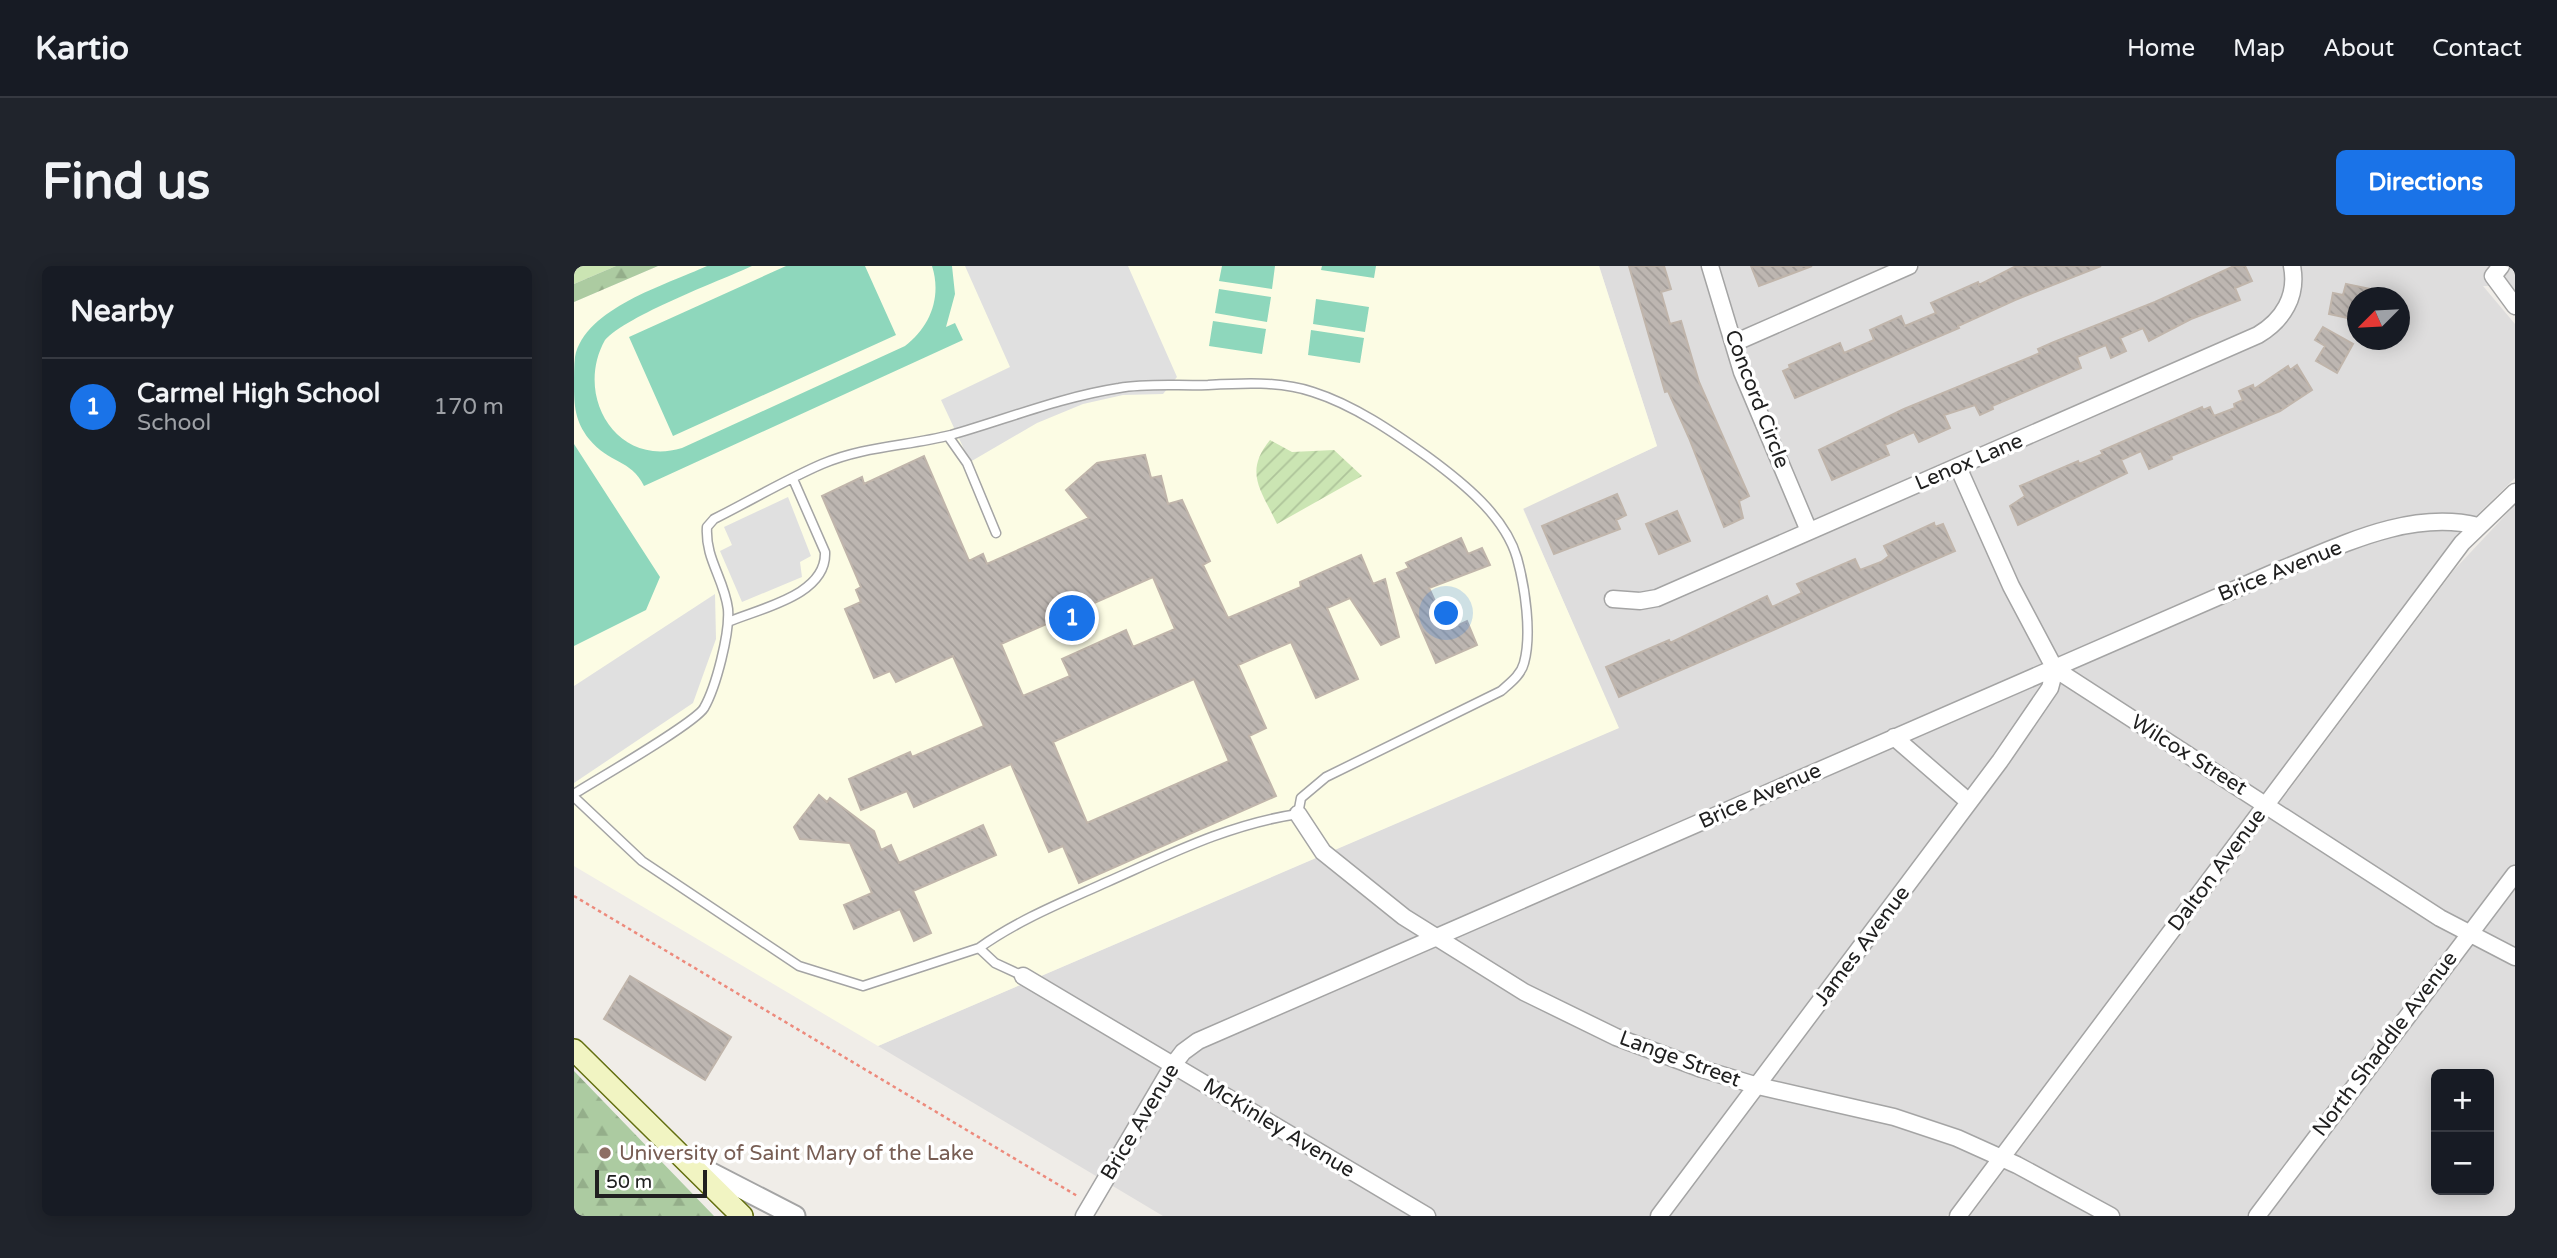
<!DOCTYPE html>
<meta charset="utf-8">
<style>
:root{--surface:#171b24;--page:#20242c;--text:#f1f3f6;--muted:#9ea1a6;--line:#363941;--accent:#1a73e8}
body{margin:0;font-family:"Varela Round",sans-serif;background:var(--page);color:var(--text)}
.controls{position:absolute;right:21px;bottom:21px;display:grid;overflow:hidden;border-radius:10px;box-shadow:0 4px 18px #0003}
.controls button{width:63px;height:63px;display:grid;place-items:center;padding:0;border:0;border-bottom:2px solid var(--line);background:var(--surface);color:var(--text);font:35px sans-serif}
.compass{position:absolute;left:1773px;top:21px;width:63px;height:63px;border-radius:50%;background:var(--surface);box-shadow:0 4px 18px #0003;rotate:246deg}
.scale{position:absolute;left:21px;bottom:18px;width:112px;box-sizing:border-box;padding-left:7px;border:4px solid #202020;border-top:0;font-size:19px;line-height:24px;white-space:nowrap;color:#202020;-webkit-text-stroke:5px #fff;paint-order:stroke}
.you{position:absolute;left:873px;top:348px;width:24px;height:24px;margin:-18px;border:5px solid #fff;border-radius:50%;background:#1a73e8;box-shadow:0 0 0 10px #1a73e833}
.badge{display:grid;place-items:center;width:46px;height:46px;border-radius:50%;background:var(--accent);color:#fff;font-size:23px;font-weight:700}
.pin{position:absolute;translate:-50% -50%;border:4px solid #fff;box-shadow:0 2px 7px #0006}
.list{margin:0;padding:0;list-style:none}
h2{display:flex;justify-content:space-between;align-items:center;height:91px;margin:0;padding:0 28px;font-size:30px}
h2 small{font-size:23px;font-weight:400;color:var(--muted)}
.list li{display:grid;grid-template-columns:46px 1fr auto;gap:21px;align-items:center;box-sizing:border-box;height:98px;padding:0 28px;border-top:2px solid var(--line)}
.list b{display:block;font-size:26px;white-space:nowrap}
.list p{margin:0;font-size:23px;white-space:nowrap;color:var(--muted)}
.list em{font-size:23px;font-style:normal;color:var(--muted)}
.map{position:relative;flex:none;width:1941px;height:950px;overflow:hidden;border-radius:10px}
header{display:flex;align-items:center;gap:42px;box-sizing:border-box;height:98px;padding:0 35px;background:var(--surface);border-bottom:2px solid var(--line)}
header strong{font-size:33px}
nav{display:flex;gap:38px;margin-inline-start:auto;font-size:24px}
.intro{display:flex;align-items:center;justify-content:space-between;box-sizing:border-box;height:168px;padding:0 42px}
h1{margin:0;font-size:49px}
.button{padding:18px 32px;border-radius:10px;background:var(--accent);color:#fff;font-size:24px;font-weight:700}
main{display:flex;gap:42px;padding:0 42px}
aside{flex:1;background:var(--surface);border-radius:10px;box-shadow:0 4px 18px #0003}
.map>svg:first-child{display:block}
.residential{fill:#dedddd;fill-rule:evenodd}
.education{fill:#fcfce4}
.grass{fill:#cbe5b3}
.forest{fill:url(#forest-firs)}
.garden{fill:url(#garden-furrows)}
.pitch{fill:#8ed7bc}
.parking{fill:#e0e0e0}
.building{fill:url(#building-back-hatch);stroke:#c0b5ab;stroke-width:2;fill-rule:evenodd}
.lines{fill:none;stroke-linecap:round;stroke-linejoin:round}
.service-casing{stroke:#a4a4a4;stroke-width:11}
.minor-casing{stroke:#a4a4a4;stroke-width:19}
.tertiary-casing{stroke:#a4a4a4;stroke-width:23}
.secondary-casing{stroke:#636f10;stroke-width:24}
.path{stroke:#ed8a7c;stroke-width:2.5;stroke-dasharray:3.5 3.5;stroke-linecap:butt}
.service{stroke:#fff;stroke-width:8}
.minor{stroke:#fff;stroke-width:16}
.tertiary{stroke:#fff;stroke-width:19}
.secondary{stroke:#f1f4c2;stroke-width:21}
.education-dot{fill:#8d6e63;stroke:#fff;stroke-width:2.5}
.labels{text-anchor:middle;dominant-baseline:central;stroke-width:7;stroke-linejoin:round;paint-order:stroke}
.street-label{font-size:21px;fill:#202020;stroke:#fff}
.education-label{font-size:21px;fill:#785e54;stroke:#fff;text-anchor:start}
</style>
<header>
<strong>Kartio</strong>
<nav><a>Home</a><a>Map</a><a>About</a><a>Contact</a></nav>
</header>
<div class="intro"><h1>Find us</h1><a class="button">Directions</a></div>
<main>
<aside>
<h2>Nearby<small></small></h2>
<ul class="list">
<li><span class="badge">1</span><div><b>Carmel High School</b><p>School</p></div><em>170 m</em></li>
</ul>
</aside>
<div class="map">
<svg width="1941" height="950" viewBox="0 0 1941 950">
<defs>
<pattern id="forest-firs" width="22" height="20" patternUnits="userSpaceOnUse" patternTransform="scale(1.75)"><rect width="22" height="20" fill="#accba1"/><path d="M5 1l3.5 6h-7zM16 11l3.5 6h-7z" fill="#94ae8a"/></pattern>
<pattern id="garden-furrows" width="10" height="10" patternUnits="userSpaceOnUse" patternTransform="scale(1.75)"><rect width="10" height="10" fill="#cbe5b3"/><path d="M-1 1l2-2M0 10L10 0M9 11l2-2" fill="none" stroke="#aec49a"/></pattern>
<pattern id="building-back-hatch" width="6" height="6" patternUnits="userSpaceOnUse" patternTransform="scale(1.75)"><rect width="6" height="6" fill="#bdb6b1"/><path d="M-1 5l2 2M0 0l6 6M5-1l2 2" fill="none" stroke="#a29c98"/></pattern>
</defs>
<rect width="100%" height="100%" fill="#f0ede8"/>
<path class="residential" d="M1025 0H1941V28L1934 20H1909L1941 58V212L1906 246 1867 292 1373 950H589L304 780 1044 462 949 242 1083 180ZM1784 32H1826V74H1784Z
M1941 239V950H1396L1880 304ZM1862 808H1915V924H1862Z"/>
<path class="education" d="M84 0H1025L1083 180 949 243 1045 462 304 780 0 600V36Z"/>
<path class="grass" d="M0 0H42L0 18Z"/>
<path class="forest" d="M42 0H84L0 36V18Z
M0 805 140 950H0Z"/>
<path class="garden" d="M696 174 718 186 760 184 788 210 703 258C688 225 669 207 696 174Z"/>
<path class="pitch" d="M133 0H178C143 16 54 49 31 74 0 129 42 202 108 182L331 80C356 61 368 31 358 0H378L381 28 372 61 381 57 389 74 70 220C57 193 35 198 15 173 1 155 0 140 0 118 0 109 0 100 1 91 11 42 92 19 133 0Z
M212 0H291L322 69 99 170 55 71Z
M648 0H701L698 23 645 15Z
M748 0H802L800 12 747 4Z
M645 23 697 31 693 56 641 47Z
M742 33 795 41 791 66 739 58Z
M639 55 692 63 688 88 635 80Z
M737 64 790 72 786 97 734 89Z
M0 178 86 311 72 344 0 380Z"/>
<path class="parking" d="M391 0H554L603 111 589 128 549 129 509 138 463 157 396 196 367 134 436 101Z
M214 231 237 290 226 296 228 311 168 336 146 285 158 279 150 261Z
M141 328 142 373 119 437 0 517V420Z"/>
<path class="building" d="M1055 0H1090L1097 23 1087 26 1096 58 1107 55 1125 116 1175 230 1165 235 1169 252 1150 261 1115 172 1094 125 1091 126Z
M1177 0H1238L1185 20Z
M1442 0H1527L1441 34 1384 60 1385 62 1221 132 1209 105 1216 102 1215 99 1266 77 1270 87 1300 74 1296 64 1327 50 1331 60 1362 47 1357 37 1404 16 1405 19Z
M1660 0H1671L1678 15 1661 22 1666 34 1617 53 1575 75 1569 62 1546 72 1552 85 1537 92 1532 79 1503 91 1507 102 1418 140 1419 143 1406 149 1401 139 1370 149 1376 162 1345 176 1340 166 1311 179 1315 189 1258 214 1245 184 1330 143 1466 87 1464 83 1480 76 1581 36Z
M1772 18 1811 26 1810 32H1783V54L1755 48 1759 27 1769 29Z
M1749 61 1779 78 1763 107 1742 95 1751 80 1741 74Z
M1723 99 1738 124 1706 145 1597 190 1598 193 1575 203 1567 185 1547 194 1553 207 1444 259 1436 240 1451 230 1446 220 1504 195 1505 198 1529 188 1527 185 1628 141 1629 144 1636 141 1640 150 1661 142 1660 138 1669 134 1665 125 1679 119 1680 123 1714 100 1716 104Z
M571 189 577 212 587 210 594 238 608 234 636 295 629 299 654 352 727 321 726 316 787 289 799 318 811 313 825 371 807 379 776 332 753 342 784 413 742 432 717 376 664 399 692 462 675 470 702 530 505 617 489 580 475 586 437 498 340 541 333 525 287 544 275 513 336 486 338 491 410 460 379 390 322 416 316 405 300 412 271 343 287 336 282 324 287 321 248 230 288 211 290 218 350 190 395 295 409 288 413 298 515 252 492 224 523 197ZM579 311 601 363 559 381 552 364 488 393 496 410 449 430 427 378ZM620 413 655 495 513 557 479 476Z
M1043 228 1052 249 1042 254 1046 263 980 288 968 260Z
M1103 245 1116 275 1085 288 1072 258Z
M1360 257 1361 261 1369 258 1381 285 1045 431 1032 401 1095 374 1096 377 1193 330 1198 341 1228 327 1223 318 1281 293 1286 304 1307 296 1315 290 1310 280Z
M887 272 894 288 908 282 916 299 855 322 874 364 893 355 903 379 862 397 823 307 835 302 832 297Z
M245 529 253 536 256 532 300 565 307 584 317 579 325 597 409 559 422 589 339 625 357 667 340 675 326 643 280 663 270 639 298 627 276 577 226 573 220 561Z
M56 710 157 771 131 814 30 753Z"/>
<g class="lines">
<g class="service-casing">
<path id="service" d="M374 170 393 197 422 267
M154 356C187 342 253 329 251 286L219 213
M0 528C22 514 120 458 130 442 142 421 156 367 154 343 150 312 131 293 133 261L140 253C176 235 211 214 248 198 290 180 334 180 377 169 433 153 487 131 545 122 573 117 605 120 634 119 668 117 706 115 739 126 780 139 819 166 854 191 888 216 931 250 943 292 951 321 958 368 950 397 947 409 936 417 927 425L752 511 727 532 724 548C655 558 596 588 533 616 489 636 444 654 405 682
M0 531 68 595 225 700 289 720 405 682 421 697 449 710"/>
</g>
<g class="minor-casing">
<path id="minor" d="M1136 0 1168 106 1235 265
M1927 0 1919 10 1941 40
M1160 77 1335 0
M1384 201 1437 320 1481 403 1866 652 1941 691
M1039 333 1066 335 1083 332 1684 69C1709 54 1724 30 1718 0
M1320 471 1395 536
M724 548 749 586 830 651 950 726 1042 771 1128 803 1184 820 1320 851 1383 872 1443 899 1537 950
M449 710 853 950
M510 950 599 799 609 786 624 775 1701 306C1764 281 1835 243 1904 260
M1085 950 1426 495 1476 422 1481 403
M1384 950 1888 277 1941 226
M1683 950 1941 608"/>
</g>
<g class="tertiary-casing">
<path id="tertiary" d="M116 896 221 950"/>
</g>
<g class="secondary-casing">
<path id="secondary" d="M0 784 168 950"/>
</g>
<path class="path" d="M0 630 505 931"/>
<use href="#service" class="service"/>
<use href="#minor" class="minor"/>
<use href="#tertiary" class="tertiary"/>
<use href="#secondary" class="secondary"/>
</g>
<circle class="education-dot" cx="31" cy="887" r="7"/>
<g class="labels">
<g class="street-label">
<text transform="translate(1183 133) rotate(69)">Concord Circle</text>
<text transform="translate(1395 196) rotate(-23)">Lenox Lane</text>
<text transform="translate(1706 305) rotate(-22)">Brice Avenue</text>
<text transform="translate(1615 489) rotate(32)">Wilcox Street</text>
<text transform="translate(1186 530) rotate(-24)">Brice Avenue</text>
<text transform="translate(1643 604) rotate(-53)">Dalton Avenue</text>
<text transform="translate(1288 680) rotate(-53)">James Avenue</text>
<text transform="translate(1811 778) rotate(-53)">North Shaddle Avenue</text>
<text transform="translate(1106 793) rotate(20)">Lange Street</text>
<text transform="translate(566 856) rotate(-59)">Brice Avenue</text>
<text transform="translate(705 862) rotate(31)">McKinley Avenue</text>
</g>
<g class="education-label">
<text x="45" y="887">University of Saint Mary of the Lake</text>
</g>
</g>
</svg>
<div class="controls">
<button>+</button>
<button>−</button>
</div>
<svg class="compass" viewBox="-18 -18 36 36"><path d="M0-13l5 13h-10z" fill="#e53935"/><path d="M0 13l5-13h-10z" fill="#9ea1a6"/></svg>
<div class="scale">50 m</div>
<div class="you"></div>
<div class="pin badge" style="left:498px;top:352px">1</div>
</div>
</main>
